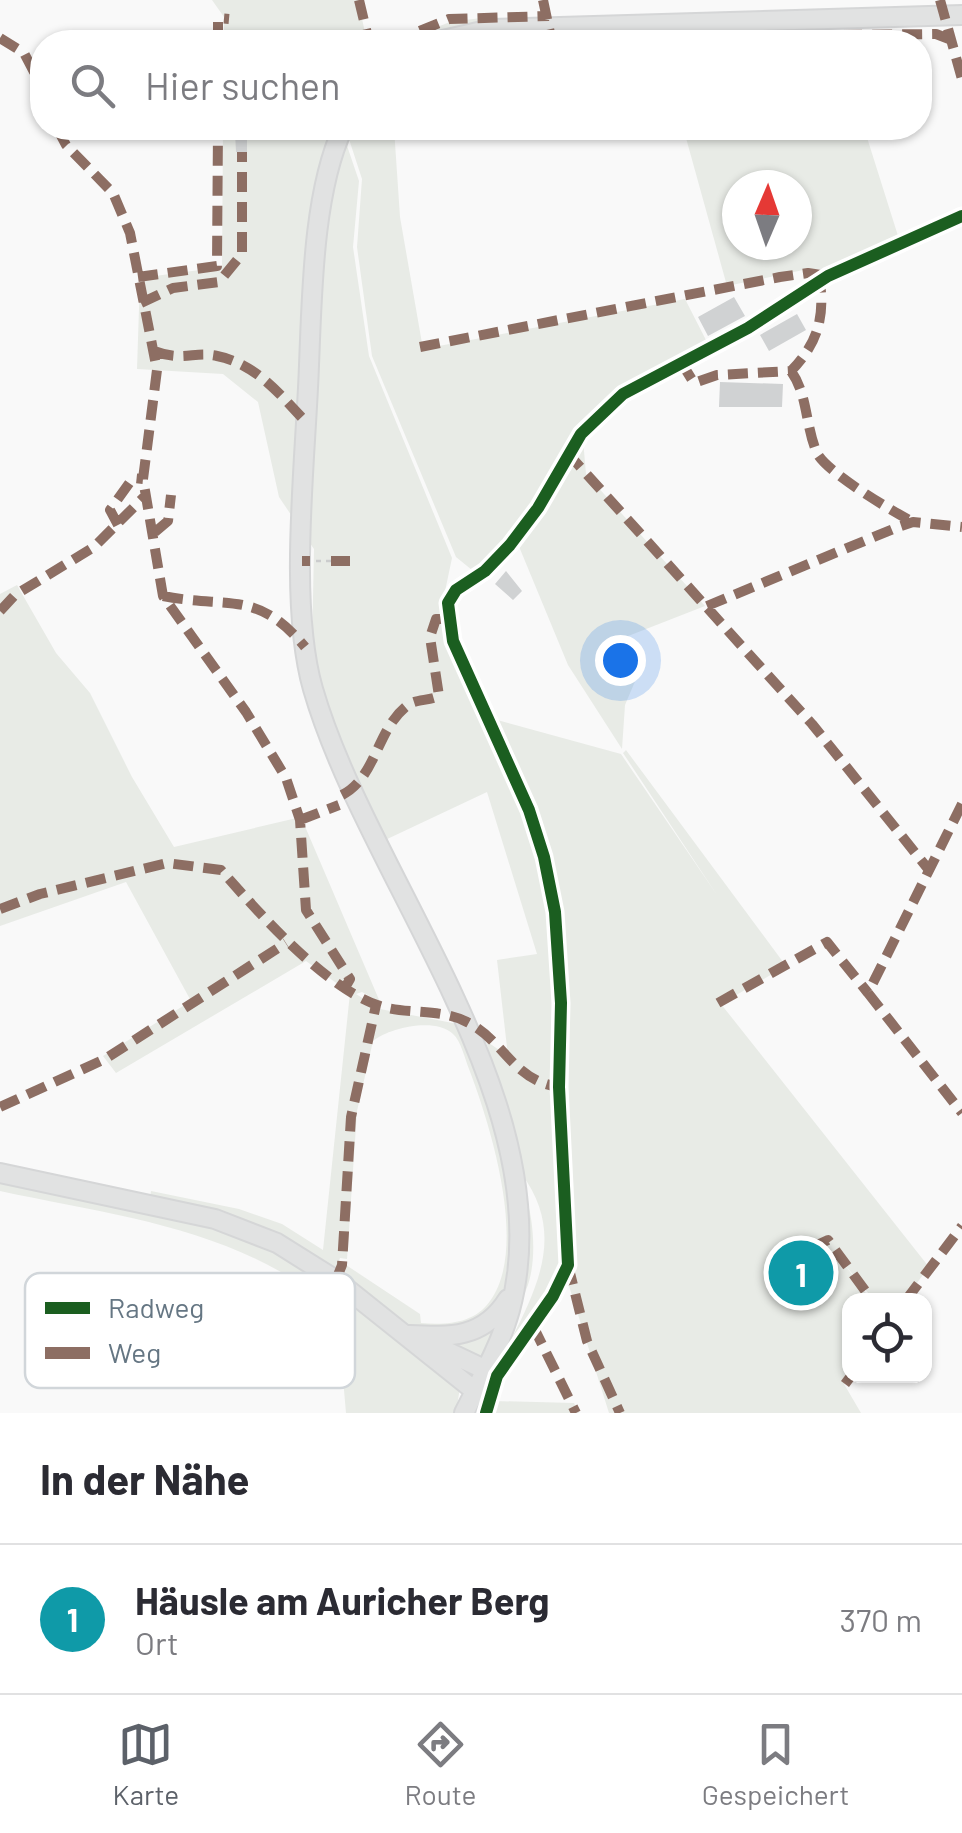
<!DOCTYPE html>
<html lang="de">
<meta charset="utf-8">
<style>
:root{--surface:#fff;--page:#f2f2f3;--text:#2b2b33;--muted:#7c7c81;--line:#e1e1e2;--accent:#5c6169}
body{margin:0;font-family:Barlow,sans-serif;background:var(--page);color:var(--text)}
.controls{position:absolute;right:30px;bottom:30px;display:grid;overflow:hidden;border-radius:20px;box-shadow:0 2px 8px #0004}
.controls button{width:90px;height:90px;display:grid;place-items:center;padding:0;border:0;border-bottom:2px solid var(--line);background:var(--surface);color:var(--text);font:50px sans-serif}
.compass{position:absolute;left:722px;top:170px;width:90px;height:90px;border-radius:50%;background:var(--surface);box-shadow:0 2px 8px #0004;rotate:2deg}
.you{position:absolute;left:620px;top:660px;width:35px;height:35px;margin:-25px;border:8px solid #fff;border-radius:50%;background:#1a73e8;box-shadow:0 0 0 15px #1a73e833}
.badge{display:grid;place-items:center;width:65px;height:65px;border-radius:50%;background:var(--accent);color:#fff;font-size:32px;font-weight:700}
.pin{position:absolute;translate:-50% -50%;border:5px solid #fff;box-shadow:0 2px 10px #0006}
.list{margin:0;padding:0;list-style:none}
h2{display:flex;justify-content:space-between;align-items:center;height:130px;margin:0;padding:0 40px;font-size:42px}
h2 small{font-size:32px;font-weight:400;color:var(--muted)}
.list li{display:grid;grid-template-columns:65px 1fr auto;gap:30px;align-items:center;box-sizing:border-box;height:150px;padding:0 40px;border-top:2px solid var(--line)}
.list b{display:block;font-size:38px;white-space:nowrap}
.list p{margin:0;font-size:32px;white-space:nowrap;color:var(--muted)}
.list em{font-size:32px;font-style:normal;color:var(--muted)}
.icon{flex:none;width:55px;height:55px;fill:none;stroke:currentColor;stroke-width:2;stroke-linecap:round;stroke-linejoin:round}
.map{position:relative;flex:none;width:962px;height:1413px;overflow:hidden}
.search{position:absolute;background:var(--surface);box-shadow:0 2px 8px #0004;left:30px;right:30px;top:30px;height:110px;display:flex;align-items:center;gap:25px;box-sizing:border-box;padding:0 35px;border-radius:40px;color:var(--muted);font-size:38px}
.sheet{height:280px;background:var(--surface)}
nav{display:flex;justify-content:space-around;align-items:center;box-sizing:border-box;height:140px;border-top:2px solid var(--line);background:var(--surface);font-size:28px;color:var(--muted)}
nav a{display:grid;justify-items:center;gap:5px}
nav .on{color:var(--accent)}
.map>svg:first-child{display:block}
.green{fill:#e8ebe6;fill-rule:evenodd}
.building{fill:#d0d2d3}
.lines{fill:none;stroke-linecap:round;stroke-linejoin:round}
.secondary-casing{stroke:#d5d6d7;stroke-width:22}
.path{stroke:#cbcccd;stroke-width:2.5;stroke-dasharray:5 5;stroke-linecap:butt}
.lane{stroke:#cecfd0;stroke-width:6}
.secondary{stroke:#e1e2e2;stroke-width:18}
.quiet{stroke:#8d6e63;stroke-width:10;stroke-dasharray:20 10;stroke-linecap:butt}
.cycleway-casing{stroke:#fff;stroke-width:19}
.cycleway{stroke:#1b5e20;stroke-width:12}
.key{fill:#fff;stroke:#d1d6da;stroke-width:2.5}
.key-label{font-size:28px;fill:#657683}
</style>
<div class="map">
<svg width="962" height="1413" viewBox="0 0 962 1413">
<rect width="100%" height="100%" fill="#f9f9f9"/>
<path class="green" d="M212 0H358L367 42H224V17Z
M481 18 533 22 441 32 416 42H399L450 22Z
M836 36 838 42H698V40Z
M223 128H341L359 181 353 247 369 356 452 558 440 615 479 715 621 754 717 895 623 753 626 750 786 966 721 1004 929 1267 904 1300H874L845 1265 871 1300H850L849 1375 844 1384 861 1413H609L569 1286H556L517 1341 512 1338C540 1282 564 1231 521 1173L486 1041 508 1056 497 960 537 954 487 792 383 841 355 794 320 686 312 646 314 549 279 497 258 402 223 374 137 369 140 278 222 267Z
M351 128H394L400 217 423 349 685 299 708 344C663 367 614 387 582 428L586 474 705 606 600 647H609L639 672 625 705 622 749 568 665 513 532 480 568 472 570 456 557 372 356 357 247 362 179 347 133Z
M696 128H864L899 239 833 269H808L727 286 686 138ZM737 185H797V245H737Z
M17 585 56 653 90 693 132 777 174 847 301 817 380 1002 362 992 356 994 380 1009 458 1024 505 1158 512 1226 504 1292 496 1307 466 1330 412 1329 344 1280 346 1265 420 1314 421 1323C446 1325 474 1324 490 1301 529 1248 490 1124 469 1069 465 1059 461 1041 453 1034 435 1017 389 1028 373 1041L357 1111 347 1259 340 1258 334 1273 150 1198 151 1191 239 1209 282 1224 323 1250 350 993 306 961 116 1073 103 1056 191 1001 126 882 0 926V594Z
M0 1178 246 1234 323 1277 460 1387 456 1413H346L337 1310C234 1227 125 1218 0 1191Z
M526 1197C535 1224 538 1275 521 1299Z
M497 1322 483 1359 451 1344Z
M494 1401 574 1403 579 1413H489Z"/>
<path class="building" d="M235 132H247V152H236Z
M734 297 745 316 708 336 698 317Z
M797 314 806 330 769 351 760 335Z
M720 382 783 384 782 407H719Z
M506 571 522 591 513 600 495 584Z"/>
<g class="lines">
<g class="secondary-casing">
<path id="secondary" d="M434 42 491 29 962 15
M343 128C313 192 312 294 309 365 306 457 288 602 313 689 368 880 565 1105 510 1310 500 1346 481 1379 464 1413
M0 1173 215 1219 277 1243 336 1280 475 1391
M408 1335C450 1337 483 1339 508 1299
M427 1342 486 1370"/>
</g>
<path class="path" d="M316 561H331"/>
<path class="lane" d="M652 376 748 328 828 276 962 216"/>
<use href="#secondary" class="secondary"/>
<path class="quiet" d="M359 0 369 42
M543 0 551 38 936 34 949 39
M940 0 962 79
M0 38 24 53 42 87
M218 42V18L229 19
M392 42 449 19 549 16
M57 128 66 145 113 193 130 233 157 370 143 479 163 596 246 712 286 778 300 820 306 910 350 979 346 986
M138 277 217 266 218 128
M141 303 173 288 219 282 242 254V152
M420 347 780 277 808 273 828 276
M154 351C183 362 194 351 217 356 257 364 281 396 307 423
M681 362 694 383 717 375 791 371C816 345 825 320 820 283
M791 371C808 395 805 425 817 453 826 472 892 511 913 522
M572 450 573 459 812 724 929 870
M118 525 110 510 133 478 143 479
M155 532 168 521 171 495
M302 561H310
M331 561H350
M163 596C229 609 257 589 305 647
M707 606 898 527 913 522 962 527
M0 611 15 595 94 547 147 494
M342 795C377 777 376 729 408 705 416 699 429 701 439 696L430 637 436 619H448
M962 804 868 993 962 1113
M300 820 339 805
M0 909 40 894 167 863 221 870C259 913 322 985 377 1005 405 1015 441 1008 467 1022 505 1041 512 1080 559 1087
M718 1003 827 942 868 993
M0 1107 105 1059 286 943
M568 1265 587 1341 620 1413
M813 1270 804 1251 828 1240 872 1300
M336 1280 342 1265 351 1117 376 1005
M906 1300 962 1226
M533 1326 576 1413
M845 1384 851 1376"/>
<g class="cycleway-casing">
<path id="cycleway" d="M486 1413 497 1376 553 1296 568 1265 559 1087 561 1003 555 912 544 857 529 810 453 641 448 603 456 590 485 571 510 545 538 508 581 434 623 394 748 328 828 276 962 216"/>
</g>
<use href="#cycleway" class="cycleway"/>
</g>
<rect x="25" y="1273" width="330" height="115" rx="15" class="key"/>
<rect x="45" y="1302" width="45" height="12" fill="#1b5e20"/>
<rect x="45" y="1347" width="45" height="12" fill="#8d6e63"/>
<g class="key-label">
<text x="108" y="1318">Radweg</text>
<text x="108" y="1363">Weg</text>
</g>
</svg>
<div class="controls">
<button><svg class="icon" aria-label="locate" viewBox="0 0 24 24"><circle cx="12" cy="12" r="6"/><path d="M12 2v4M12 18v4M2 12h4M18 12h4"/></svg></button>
</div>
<svg class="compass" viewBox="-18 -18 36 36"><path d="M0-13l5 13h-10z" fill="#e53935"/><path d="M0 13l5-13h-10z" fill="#7c7c81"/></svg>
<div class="you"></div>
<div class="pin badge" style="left:801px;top:1273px;background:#0f9aa8">1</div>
<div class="search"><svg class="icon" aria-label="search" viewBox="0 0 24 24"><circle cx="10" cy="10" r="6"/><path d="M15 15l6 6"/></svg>Hier suchen</div>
</div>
<section class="sheet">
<h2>In der Nähe<small></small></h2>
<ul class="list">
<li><span class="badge" style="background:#0f9aa8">1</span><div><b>Häusle am Auricher Berg</b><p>Ort</p></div><em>370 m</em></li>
</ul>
</section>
<nav>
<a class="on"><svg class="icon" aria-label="map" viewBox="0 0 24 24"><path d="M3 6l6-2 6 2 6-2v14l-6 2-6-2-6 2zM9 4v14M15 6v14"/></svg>Karte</a>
<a><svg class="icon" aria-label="directions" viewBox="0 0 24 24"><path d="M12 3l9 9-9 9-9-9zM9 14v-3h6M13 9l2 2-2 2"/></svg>Route</a>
<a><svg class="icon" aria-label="saved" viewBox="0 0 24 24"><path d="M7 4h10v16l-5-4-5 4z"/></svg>Gespeichert</a>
</nav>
